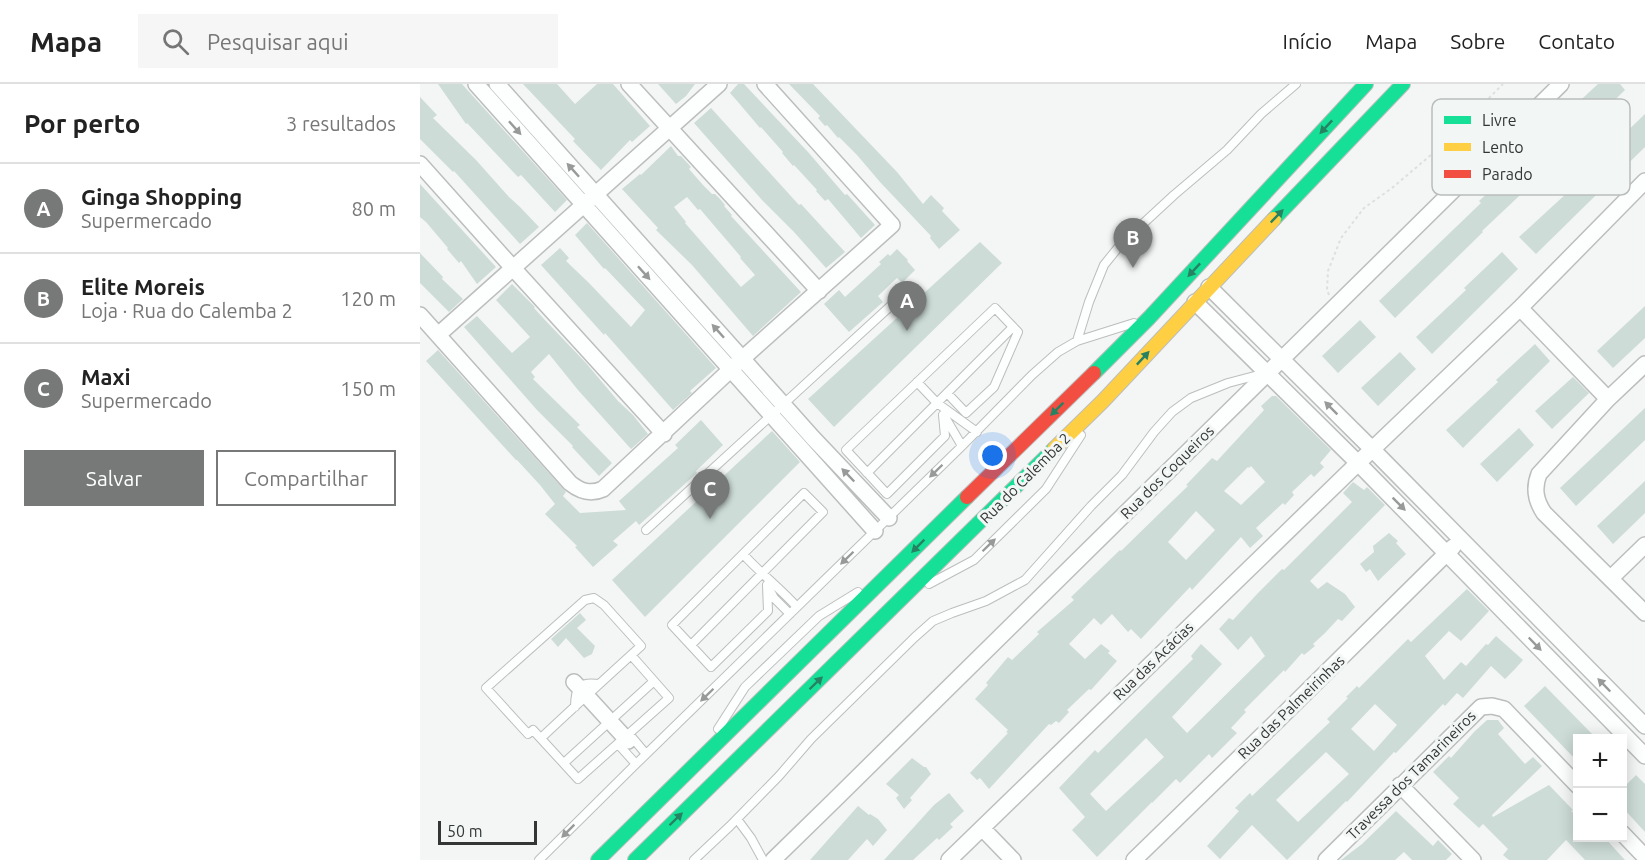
<!DOCTYPE html>
<html lang="pt">
<meta charset="utf-8">
<style>
:root{--surface:#fff;--page:#f6f6f6;--text:#222;--muted:#767676;--line:#e0e0e0;--accent:#777978}
body{margin:0;font-family:Ubuntu,sans-serif;background:var(--page);color:var(--text)}
.controls{position:absolute;right:18px;bottom:18px;display:grid;overflow:hidden;border-radius:0px;box-shadow:0 3px 15px #0003}
.controls button{width:54px;height:54px;display:grid;place-items:center;padding:0;border:0;border-bottom:2px solid var(--line);background:var(--surface);color:var(--text);font:30px sans-serif}
.scale{position:absolute;left:18px;bottom:15px;width:99px;box-sizing:border-box;padding-left:6px;border:3px solid #343535;border-top:0;font-size:16px;line-height:21px;white-space:nowrap;color:#343535;-webkit-text-stroke:4px #f2f7f5;paint-order:stroke}
.you{position:absolute;left:573px;top:372px;width:21px;height:21px;margin:-15px;border:4px solid #fff;border-radius:50%;background:#1a73e8;box-shadow:0 0 0 9px #1a73e833}
.badge{display:grid;place-items:center;width:39px;height:39px;border-radius:50%;background:var(--accent);color:#fff;font-size:20px;font-weight:700}
.pin{position:absolute;translate:-50% -50px;filter:drop-shadow(0 2px 3px #0008)}
.pin::after{content:'';position:absolute;top:32px;width:21px;height:18px;background:inherit;clip-path:polygon(0 0,100% 0,50% 100%)}
.list{margin:0;padding:0;list-style:none}
h2{display:flex;justify-content:space-between;align-items:center;height:78px;margin:0;padding:0 24px;font-size:26px}
h2 small{font-size:20px;font-weight:400;color:var(--muted)}
.list li{display:grid;grid-template-columns:39px 1fr auto;gap:18px;align-items:center;box-sizing:border-box;height:90px;padding:0 24px;border-top:2px solid var(--line)}
.list b{display:block;font-size:22px;white-space:nowrap}
.list p{margin:0;font-size:20px;white-space:nowrap;color:var(--muted)}
.list em{font-size:20px;font-style:normal;color:var(--muted)}
.actions{display:flex;gap:12px;padding:18px 24px}
.actions a{flex:1;padding:14px 0;border:2px solid var(--accent);border-radius:0px;text-align:center;font-size:21px;color:var(--accent)}
.actions .main{background:var(--accent);color:#fff}
.icon{flex:none;width:33px;height:33px;fill:none;stroke:currentColor;stroke-width:2;stroke-linecap:round;stroke-linejoin:round}
.map{position:relative;flex:none;width:1225px;height:776px;overflow:hidden}
header{display:flex;align-items:center;gap:36px;box-sizing:border-box;height:84px;padding:0 30px;background:var(--surface);border-bottom:2px solid var(--line)}
header strong{font-size:28px}
nav{display:flex;gap:33px;margin-inline-start:auto;font-size:21px}
.search{width:420px;height:54px;background:var(--page);display:flex;align-items:center;gap:15px;box-sizing:border-box;padding:0 21px;border-radius:0px;color:var(--muted);font-size:22px}
main{display:flex}
aside{flex:1;background:var(--surface)}
.map>svg:first-child{display:block}
.building{fill:#cddcd7;fill-rule:evenodd}
.lines{fill:none;stroke-linecap:round;stroke-linejoin:round}
.lane-casing{stroke:#bcbebd;stroke-width:10}
.street-casing{stroke:#bcbebd;stroke-width:18}
.fast-casing{stroke:#bcbebd;stroke-width:16}
.slow-casing{stroke:#bcbebd;stroke-width:16}
.jam-casing{stroke:#bcbebd;stroke-width:16}
.path{stroke:#dedfdf;stroke-width:2;stroke-dasharray:3 3;stroke-linecap:butt}
.lane{stroke:#fdfefe;stroke-width:8}
.street{stroke:#fdfefe;stroke-width:15}
.fast{stroke:#16e098;stroke-width:14}
.slow{stroke:#ffcf43;stroke-width:14}
.jam{stroke:#f24e42;stroke-width:14}
.oneway{fill:#268262}
.oneway2{fill:#989a9a}
.labels{text-anchor:middle;dominant-baseline:central;stroke-width:6;stroke-linejoin:round;paint-order:stroke}
.street-label{font-size:15px;fill:#343535;stroke:#f2f7f5}
.key{fill:#f2f7f5;stroke:#b9bdbb;stroke-width:1.5}
.key-label{font-size:16px;fill:#343535}
</style>
<header>
<strong>Mapa</strong>
<div class="search"><svg class="icon" aria-label="search" viewBox="0 0 24 24"><circle cx="10" cy="10" r="6"/><path d="M15 15l6 6"/></svg>Pesquisar aqui</div>
<nav><a>Início</a><a>Mapa</a><a>Sobre</a><a>Contato</a></nav>
</header>
<main>
<aside>
<h2>Por perto<small>3 resultados</small></h2>
<ul class="list">
<li><span class="badge">A</span><div><b>Ginga Shopping</b><p>Supermercado</p></div><em>80 m</em></li>
<li><span class="badge">B</span><div><b>Elite Moreis</b><p>Loja · Rua do Calemba 2</p></div><em>120 m</em></li>
<li><span class="badge">C</span><div><b>Maxi</b><p>Supermercado</p></div><em>150 m</em></li>
</ul>
<div class="actions"><a class="main">Salvar</a><a>Compartilhar</a></div>
</aside>
<div class="map">
<svg width="1225" height="776" viewBox="0 0 1225 776">
<rect width="100%" height="100%" fill="#f3f6f5"/>
<path class="building" d="M18 0H42L147 116 135 128 101 91 98 93 47 39 46 40Z
M103 0H137L155 20 177 0H193L230 42 212 58 210 56 181 86 153 57 155 55Z
M238 0H275L266 12 256 20Z
M318 0H324L388 68 425 111 427 110 455 141 441 154 408 115 405 117 396 107 397 106 374 81 373 82 362 69 363 68 341 43 340 44 318 18 310 9Z
M369 0H393L477 88 503 120 511 111 524 124 522 127 540 146 519 165 510 154 511 152 460 98 437 71 419 53 418 54 407 41 405 42 398 34 400 32Z
M1178 0H1200L1205 6 1112 97 1114 98 1062 147 1063 148 975 234 959 217 1061 119 1059 117 1110 70 1108 67 1153 26 1151 25Z
M0 13 17 31 13 34 56 76 89 113 100 123 119 143 100 160 34 87 33 88 0 55Z
M291 24 379 121 381 120 425 168 406 184 374 148 342 116 274 39Z
M1225 30V63L1116 170 1099 153 1148 108 1146 106Z
M251 62 258 72H261L271 83 269 85 283 101 292 110H295L300 115 305 121 304 122 312 131 311 132 381 208 333 252 272 181 236 146 238 144 202 105 220 90 221 91ZM267 113 278 126 280 125 321 173 320 174 335 191 321 203 265 139 266 138 254 123Z
M0 100 76 183 57 200 41 177 39 179 27 165 28 164 6 138 0 133Z
M167 139 296 284 270 307 272 309 253 326 185 249 184 251 121 181 140 164 149 174 146 177 169 199 211 243 225 226 185 184 184 185 155 151Z
M560 158 582 179 414 343 388 315Z
M477 165 488 176 487 177 495 186 482 199 477 194 458 212 463 218 429 248 404 220 419 206 425 213 461 180 459 178 468 170 470 172Z
M1082 168 1098 185 1012 270 996 253 1046 206 1044 204Z
M0 169 23 193 22 195 43 215 29 228 0 199Z
M92 200 115 223 114 224 124 235 166 279 198 317 213 331 228 350 211 365 158 306 129 270 111 288 115 293 113 295 160 341 157 343 192 379 179 392 152 363 153 362 117 326 44 243 57 232 92 269 110 253 76 216Z
M1225 222V254L1193 284 1177 267Z
M940 236 956 253 918 289 902 272Z
M1115 260 1130 277 1043 364 1026 346 1078 298 1076 296Z
M18 266 146 408 143 412 160 429 206 426 199 417 258 364 255 361 281 336 303 361 276 387 277 389 219 441 216 437 193 457 198 461 173 483 155 463 157 462 125 430 135 420 120 401 97 376H96L6 277Z
M980 268 996 285 958 322 941 304Z
M1153 293 1169 309 1132 345 1115 327Z
M852 312H856L911 366 900 379 904 383 894 393 891 390 872 408 874 411 865 421 863 419 836 444 843 452 830 464 821 453 772 506 770 503 721 555 711 545 708 548 692 530 681 541 674 534 649 560 665 575 681 560 690 567 688 569 697 577 671 606 669 605 647 626 649 628 639 639 636 637 631 641 629 640 569 705 560 694 557 696 550 689 588 649 586 648 588 646 555 615 568 601 566 599 588 573 592 576 619 550 617 548 654 516 651 513 700 466 701 467 745 424 768 402 766 401 792 374 797 377 844 326 841 322ZM831 382 845 398 821 421 804 407 828 383 829 384ZM776 427 795 446 766 476 748 458Z
M1225 324V356L1156 422 1140 404Z
M1099 344 1114 361 1077 398 1060 380Z
M352 347 380 378 225 533 192 496Z
M1225 397V429L1193 460 1177 442Z
M933 398 944 406 947 403 965 421 890 497 898 505 907 498 925 510 935 523 922 537 918 535 905 549 893 560 895 562 884 571 882 569 865 588 864 586 824 626 826 628 811 644 817 649 792 674 789 670 760 699 756 695 732 719V718L677 773 652 746 665 733 639 704 675 666 678 669 773 575 771 572 781 560 802 580 752 633 767 649 845 572 831 552 818 566 799 545 809 534 813 536 838 509 862 485 864 486 932 418 923 409ZM726 654 744 673 686 727 670 710Z
M969 449 978 457 976 459 986 470 958 497 950 485 946 488 940 480 954 468 953 462Z
M1047 505 1069 527 1041 557 1029 547 1005 572 1024 596 1041 578 1046 582 1066 560 1068 561 1076 552 1103 576 1095 585 1085 595 1071 582 1043 614 1037 609 1025 622 1023 620 976 669 974 668 927 718 926 717 867 776 832 741 800 775 787 762 819 727 815 724 830 709 832 712 910 638 907 635 928 614 926 613 937 602 939 604 988 555 991 558ZM955 620 977 641 954 667 931 645ZM906 668 929 690 878 738 856 716Z
M160 529 166 536 157 544 175 562 172 570 164 574 146 554 138 563 131 555Z
M1125 602 1176 654H1158V678L1104 622Z
M1067 636H1078L1084 644 1078 650 1105 680 1113 673 1122 682 1072 731 1073 733 1129 701 1153 726 1151 727 1158 733V753H1184L1205 776H1165L1146 756 1127 776H1089L1083 771 1088 765 1063 740 1059 744 1033 720 1039 714 1013 688 1029 672 1031 674 1054 648Z
M492 674 504 683H506L511 690 490 714 492 716 484 725 476 714 479 711 466 700Z
M1216 691 1225 700V748L1203 724V704Z
M529 709 544 727 530 740 533 743 519 756 517 754 493 776H464L514 721Z
M438 722 449 731 450 730 458 735 467 746 453 762 447 755 428 776H390Z
M976 727 1013 762 1018 756 1032 770 1026 776H992L984 768 975 776H921L942 760Z"/>
<g class="lines">
<g class="lane-casing">
<path id="lane" d="M657 257 669 218 684 181 701 160 754 111 807 66 841 30 876 0
M497 298 517 319 557 348
M523 331 525 352 467 410 426 366 575 224 598 248 574 303 546 329 527 309
M525 333 542 362
M447 389 593 243
M226 446 488 206
M323 470C340 489 360 504 377 523
M509 500 554 476 626 405 661 351
M349 505 354 514 370 530
M271 561 403 428 384 409 252 541 291 583 348 527 347 501
M155 623C155 604 159 597 179 600
M298 645 325 603 399 532 438 508
M210 651 226 670
M121 654C154 623 188 592 221 562L184 521 174 514 165 516 66 604 108 650 113 646 158 695 249 614 211 571
M198 660 216 680
M144 679 234 597
M317 735 331 754 343 776
M119 776 216 680 542 362 612 291 638 268 657 257 714 239
M274 776 310 742 359 692 391 655 495 553 513 537 532 529 566 517 605 496 671 422 702 391 734 348 752 328 771 314 808 299 842 290"/>
</g>
<g class="street-casing">
<path id="street" d="M56 0 455 447
M77 0 393 354 469 434
M209 0 399 207
M0 80 93 184 244 350
M789 203 952 365 1225 642
M775 218 938 379 1225 672
M1100 224 1188 315
M0 231 150 399C160 407 170 411 183 405L323 274 472 141 345 0
M18 251 299 0
M1225 280 1188 315 1119 390C1113 405 1116 417 1124 429L1225 529
M1191 494 1225 461
M154 598 208 657
M980 701 1053 776
M562 744 593 776
M1202 749 1225 773
M353 776C617 519 877 258 1141 0
M529 776 938 379 1100 224 1225 97
M714 776 858 636 1033 463
M906 776 1061 623 1072 622 1084 625 1158 702"/>
</g>
<g class="fast-casing">
<path id="fast" d="M854 135 983 0
M674 289 729 234 946 0
M178 776 547 413
M215 776 634 365"/>
</g>
<g class="slow-casing">
<path id="slow" d="M634 365 683 317 854 135"/>
</g>
<g class="jam-casing">
<path id="jam" d="M547 413 674 289"/>
</g>
<path class="path" d="M909 211 907 206 908 187 921 154 944 124 972 104 1018 65 1083 0"/>
<use href="#lane" class="lane"/>
<use href="#street" class="street"/>
<use href="#fast" class="fast"/>
<use href="#slow" class="slow"/>
<use href="#jam" class="jam"/>
</g>
<defs><path id="oneway-solid" d="M-6-.8H1V-3.2L6.5 0L1 3.2V.8H-6Z" transform="scale(1.5)"/></defs>
<g class="oneway">
<use href="#oneway-solid" transform="translate(906 43) rotate(133)"/>
<use href="#oneway-solid" transform="translate(857 132) rotate(-46)"/>
<use href="#oneway-solid" transform="translate(774 186) rotate(133)"/>
<use href="#oneway-solid" transform="translate(723 274) rotate(-47)"/>
<use href="#oneway-solid" transform="translate(637 325) rotate(135)"/>
<use href="#oneway-solid" transform="translate(498 462) rotate(135)"/>
<use href="#oneway-solid" transform="translate(396 599) rotate(-44)"/>
<use href="#oneway-solid" transform="translate(256 735) rotate(-44)"/>
</g>
<g class="oneway2">
<use href="#oneway-solid" transform="translate(95 44) rotate(48)"/>
<use href="#oneway-solid" transform="translate(153 86) rotate(-132)"/>
<use href="#oneway-solid" transform="translate(224 189) rotate(48)"/>
<use href="#oneway-solid" transform="translate(298 247) rotate(-132)"/>
<use href="#oneway-solid" transform="translate(911 324) rotate(-135)"/>
<use href="#oneway-solid" transform="translate(516 387) rotate(136)"/>
<use href="#oneway-solid" transform="translate(428 391) rotate(-134)"/>
<use href="#oneway-solid" transform="translate(979 420) rotate(45)"/>
<use href="#oneway-solid" transform="translate(569 461) rotate(-44)"/>
<use href="#oneway-solid" transform="translate(427 474) rotate(136)"/>
<use href="#oneway-solid" transform="translate(1115 560) rotate(46)"/>
<use href="#oneway-solid" transform="translate(1184 601) rotate(-134)"/>
<use href="#oneway-solid" transform="translate(287 611) rotate(136)"/>
<use href="#oneway-solid" transform="translate(148 747) rotate(135)"/>
</g>
<g class="labels">
<g class="street-label">
<text transform="translate(747 388) rotate(-45)">Rua dos Coqueiros</text>
<text transform="translate(605 394) rotate(-45)">Rua do Calemba 2</text>
<text transform="translate(733 577) rotate(-44)">Rua das Acácias</text>
<text transform="translate(871 623) rotate(-44)">Rua das Palmeirinhas</text>
<text transform="translate(991 691) rotate(-45)">Travessa dos Tamarineiros</text>
</g>
</g>
<rect x="1012" y="15" width="198" height="96" rx="9" class="key"/>
<rect x="1024" y="32" width="27" height="8" fill="#16e098"/>
<rect x="1024" y="59" width="27" height="8" fill="#ffcf43"/>
<rect x="1024" y="86" width="27" height="8" fill="#f24e42"/>
<g class="key-label">
<text x="1062" y="42">Livre</text>
<text x="1062" y="69">Lento</text>
<text x="1062" y="96">Parado</text>
</g>
</svg>
<div class="controls">
<button>+</button>
<button>−</button>
</div>
<div class="scale">50 m</div>
<div class="you"></div>
<div class="pin badge" style="left:487px;top:247px">A</div>
<div class="pin badge" style="left:713px;top:184px">B</div>
<div class="pin badge" style="left:290px;top:435px">C</div>
</div>
</main>
